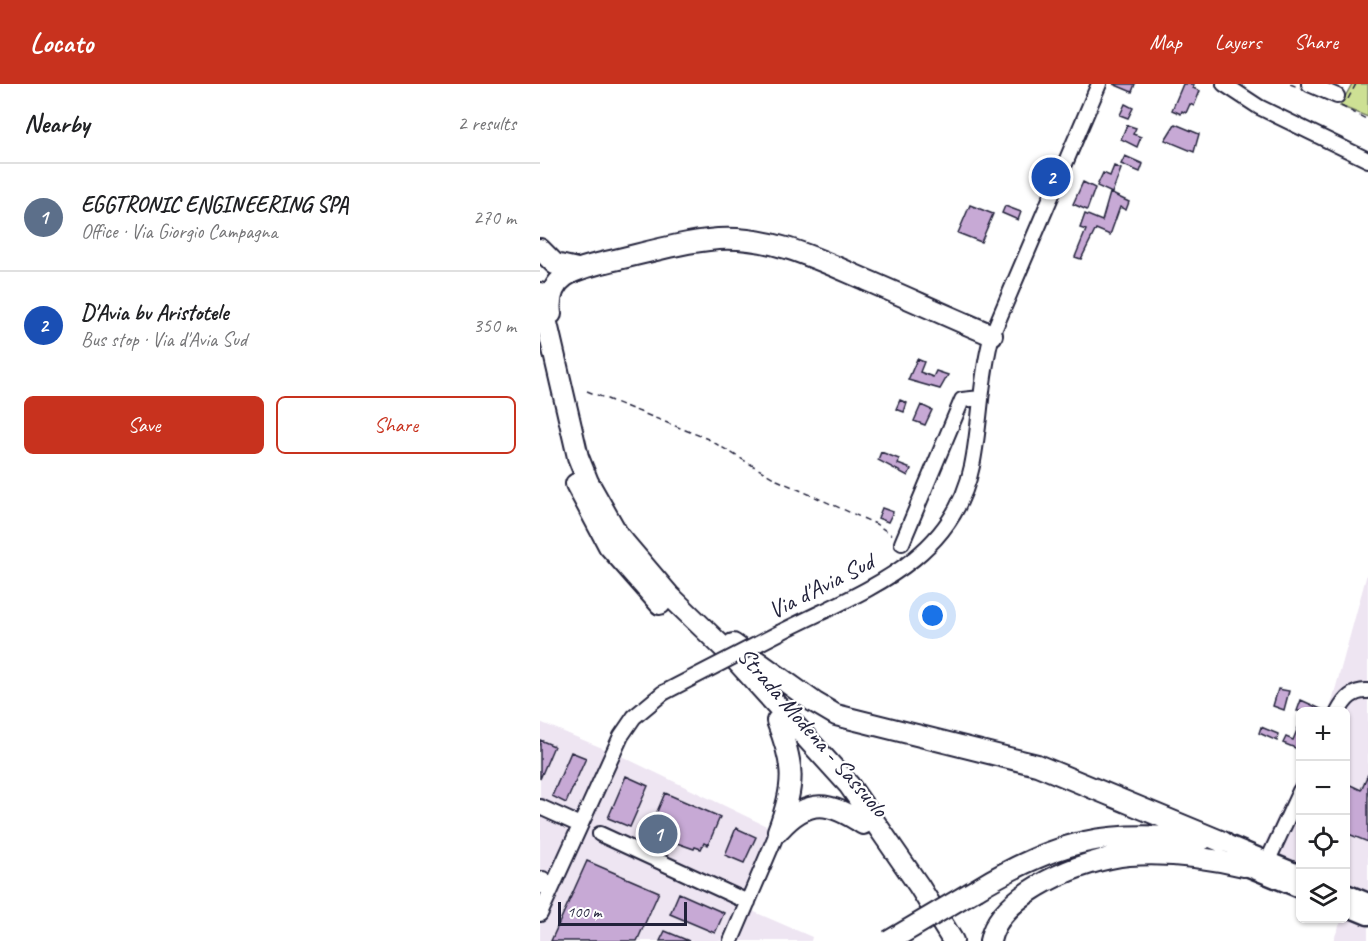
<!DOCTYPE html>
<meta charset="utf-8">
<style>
:root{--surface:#fff;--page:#f6f6f6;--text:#202124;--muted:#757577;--line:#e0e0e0;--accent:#c8321e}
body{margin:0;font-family:Caveat,sans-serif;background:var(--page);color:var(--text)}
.controls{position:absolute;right:18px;bottom:18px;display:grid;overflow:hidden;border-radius:9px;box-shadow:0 2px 4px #0004}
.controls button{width:54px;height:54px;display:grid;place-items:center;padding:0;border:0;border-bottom:2px solid var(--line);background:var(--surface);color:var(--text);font:30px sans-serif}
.scale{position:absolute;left:18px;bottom:15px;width:129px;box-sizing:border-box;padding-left:6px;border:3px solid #22223b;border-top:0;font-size:16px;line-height:21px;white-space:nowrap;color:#22223b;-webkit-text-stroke:4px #fff;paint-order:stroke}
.you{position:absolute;left:393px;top:532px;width:21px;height:21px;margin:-15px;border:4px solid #fff;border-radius:50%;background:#1a73e8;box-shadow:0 0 0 9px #1a73e833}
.badge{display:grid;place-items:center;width:39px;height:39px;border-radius:50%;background:var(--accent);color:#fff;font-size:20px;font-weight:700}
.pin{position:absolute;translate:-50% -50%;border:3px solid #fff;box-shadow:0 2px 6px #0006}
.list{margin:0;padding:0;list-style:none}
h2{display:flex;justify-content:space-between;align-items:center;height:78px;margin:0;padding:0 24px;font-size:26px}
h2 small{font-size:20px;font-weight:400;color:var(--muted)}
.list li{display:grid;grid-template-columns:39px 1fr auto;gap:18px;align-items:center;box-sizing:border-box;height:108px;padding:0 24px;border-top:2px solid var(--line)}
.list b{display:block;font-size:22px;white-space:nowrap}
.list p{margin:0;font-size:20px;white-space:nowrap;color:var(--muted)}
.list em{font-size:20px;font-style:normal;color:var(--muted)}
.actions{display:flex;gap:12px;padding:18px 24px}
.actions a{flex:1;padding:14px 0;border:2px solid var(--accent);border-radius:9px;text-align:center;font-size:21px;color:var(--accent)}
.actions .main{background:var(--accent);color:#fff}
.icon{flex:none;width:33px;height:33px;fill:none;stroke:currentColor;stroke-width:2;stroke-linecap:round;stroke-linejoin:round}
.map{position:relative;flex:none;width:828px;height:857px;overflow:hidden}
header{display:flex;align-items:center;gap:36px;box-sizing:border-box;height:84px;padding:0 30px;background:var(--accent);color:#fff}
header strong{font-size:28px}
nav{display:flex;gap:33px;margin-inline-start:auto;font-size:21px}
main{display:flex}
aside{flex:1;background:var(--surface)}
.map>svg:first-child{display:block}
.built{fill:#eee5f2}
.green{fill:#cde094;stroke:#788168;stroke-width:1.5}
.building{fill:#c7a9d5;stroke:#22223b;stroke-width:1.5}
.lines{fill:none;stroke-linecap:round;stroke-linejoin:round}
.minor-casing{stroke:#22223b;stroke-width:18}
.major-casing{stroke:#22223b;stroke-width:21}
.highway-casing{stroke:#22223b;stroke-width:24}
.path{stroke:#22223b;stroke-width:1.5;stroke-dasharray:6 4.5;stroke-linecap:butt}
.minor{stroke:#fff;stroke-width:14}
.major{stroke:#fff;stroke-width:16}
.highway{stroke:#fff;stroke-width:20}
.minor-bridge-casing{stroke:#22223b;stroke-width:18;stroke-linecap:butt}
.highway-bridge-casing{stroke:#22223b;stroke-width:24;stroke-linecap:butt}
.minor-bridge{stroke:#fff;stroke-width:14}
.highway-bridge{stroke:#fff;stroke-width:20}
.labels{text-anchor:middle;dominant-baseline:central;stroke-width:4.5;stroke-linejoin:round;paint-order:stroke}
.street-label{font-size:24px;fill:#22223b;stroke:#fff}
</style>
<header>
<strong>Locato</strong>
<nav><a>Map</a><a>Layers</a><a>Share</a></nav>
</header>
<main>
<aside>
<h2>Nearby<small>2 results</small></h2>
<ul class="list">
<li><span class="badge" style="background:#5c6f8a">1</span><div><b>EGGTRONIC ENGINEERING SPA</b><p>Office · Via Giorgio Campagna</p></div><em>270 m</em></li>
<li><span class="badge" style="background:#1a4fb4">2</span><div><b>D'Avia bv Aristotele</b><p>Bus stop · Via d'Avia Sud</p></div><em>350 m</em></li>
</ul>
<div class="actions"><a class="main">Save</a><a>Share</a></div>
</aside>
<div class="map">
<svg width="828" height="857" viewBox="0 0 828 857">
<rect width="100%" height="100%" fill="#fff"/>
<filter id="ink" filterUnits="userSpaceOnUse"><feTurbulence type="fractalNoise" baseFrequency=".0167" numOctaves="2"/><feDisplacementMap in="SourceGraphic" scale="12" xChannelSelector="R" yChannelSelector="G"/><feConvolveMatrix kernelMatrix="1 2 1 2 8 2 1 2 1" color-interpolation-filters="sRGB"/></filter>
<g filter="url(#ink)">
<path class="built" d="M828 486V857H793L802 835 806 834V628H789Z
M0 638 79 671 243 750 210 826 272 853 271 857H0Z
M760 686V816L708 794Z"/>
<path class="green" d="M812 0H828V33L800 22Z"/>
<path class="building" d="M573 0H595L592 8Z
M643 0H654L653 4 660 7 654 22 650 20 646 29 642 27 641 30 632 26Z
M585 20 593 24 588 34 580 31Z
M635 40 659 50 654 68 625 56Z
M587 41 596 44 593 50 601 53 597 63 581 55Z
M585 72 603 80 600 88 581 80Z
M574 82 581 85 572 109 557 102 563 89 570 92Z
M543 98 555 104 547 126 533 120Z
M570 109 589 118 586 126 580 123 570 151 556 145 541 175 535 173 546 146 540 144 545 130 562 137Z
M430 121 453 130 441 158 418 149Z
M465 122 481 128 478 136 462 129Z
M377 275 384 278 380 288 393 293 396 287 408 291 400 305 368 296Z
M360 316 367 319 364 328 356 325Z
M381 321 392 326 385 341 374 337Z
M341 368 359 375 358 380 371 385 368 392 338 376Z
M342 424 353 428 348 438 338 434Z
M738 605 749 607 744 626 733 622Z
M761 616 772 621 785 627H757Z
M760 639V666L743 659 746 653 753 656Z
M721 643 738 650 737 657 719 649Z
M0 656 14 662 0 695Z
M31 668 46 674 26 719 12 712Z
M828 690V758L806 749V699L821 706Z
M86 692 108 702 90 743 68 734Z
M125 709 180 733 168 761 164 759 161 765 155 763 154 765 108 749Z
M196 744 216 753 204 779 185 771Z
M47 777 119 808 97 857H11Z
M139 809 184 829 175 849 130 830Z
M125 847 149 857H120Z"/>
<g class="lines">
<g class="minor-casing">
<path id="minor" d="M684 0 719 23 828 76
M769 0 797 12
M362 459 422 316 441 314
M241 548C319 508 412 479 432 382 441 338 440 294 452 251L559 0
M798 628C805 615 813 606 828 607
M0 723 40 741
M60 750 208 818
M728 776 760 707
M0 802 3 795
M0 830 81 652 94 633 123 609
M191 857 238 747"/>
</g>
<g class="major-casing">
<path id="major" d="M683 758 760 790
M704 782 760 805
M806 809 828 818
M806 823 828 832"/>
</g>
<g class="highway-casing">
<path id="highway" d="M0 165 15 180 37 185
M0 209 38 373 48 398 78 451 129 511 193 573 309 701 379 802 413 857
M11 230C6 192 35 185 66 178 102 170 140 158 178 155 232 152 278 175 326 196 368 214 409 233 452 251
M36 400 69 462 120 520
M193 560 274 618 296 631 497 681 683 758
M237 637C255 682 255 701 238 747
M240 745C269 713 290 718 323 740
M437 805C518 756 568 745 662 756
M450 857C460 808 545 775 589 771 628 768 666 773 704 782"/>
</g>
<path class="path" d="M750 0 758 3
M808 15 816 0
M801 22 828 36
M47 307 168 355 237 396 336 440 352 451"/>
<use href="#minor" class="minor"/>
<use href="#major" class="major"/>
<use href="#highway" class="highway"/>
<g class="minor-bridge-casing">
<path id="minor-bridge" d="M123 609 241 548"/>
</g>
<g class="highway-bridge-casing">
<path id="highway-bridge" d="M349 857 437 805"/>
</g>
<use href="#minor-bridge" class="minor-bridge"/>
<use href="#highway-bridge" class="highway-bridge"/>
</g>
</g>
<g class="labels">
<g class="street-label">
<text transform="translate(281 502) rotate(-27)">Via d'Avia Sud</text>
<text transform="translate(273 648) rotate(49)">Strada Modena - Sassuolo</text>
</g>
</g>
</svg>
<div class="controls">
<button>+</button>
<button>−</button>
<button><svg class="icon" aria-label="locate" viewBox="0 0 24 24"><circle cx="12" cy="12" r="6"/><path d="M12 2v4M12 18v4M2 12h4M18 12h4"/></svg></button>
<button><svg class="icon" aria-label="layers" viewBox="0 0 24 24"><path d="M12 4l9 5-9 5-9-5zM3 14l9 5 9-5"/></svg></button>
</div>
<div class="scale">100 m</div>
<div class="you"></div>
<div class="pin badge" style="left:118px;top:750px;background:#5c6f8a">1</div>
<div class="pin badge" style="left:511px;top:93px;background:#1a4fb4">2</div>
</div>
</main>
